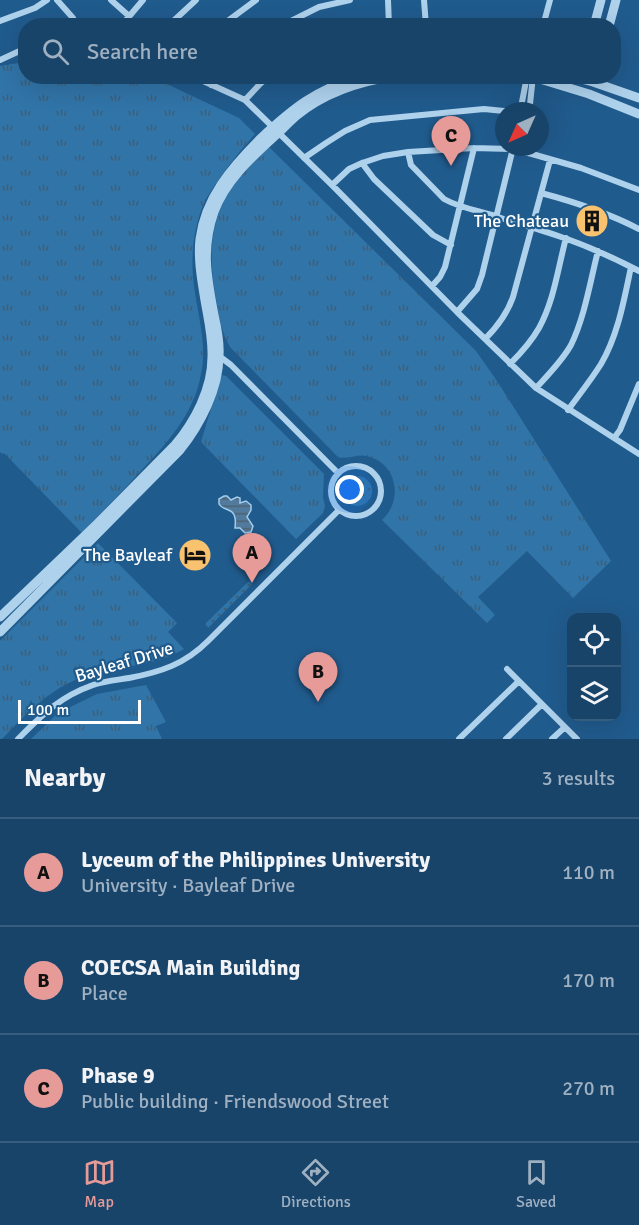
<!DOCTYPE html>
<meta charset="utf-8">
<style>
:root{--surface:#18446a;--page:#254e72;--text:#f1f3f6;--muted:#9fb0c1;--line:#365c7e;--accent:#e69b98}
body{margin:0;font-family:Signika,sans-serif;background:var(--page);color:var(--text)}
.controls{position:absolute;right:18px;bottom:18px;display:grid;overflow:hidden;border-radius:12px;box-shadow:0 6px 24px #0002}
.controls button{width:54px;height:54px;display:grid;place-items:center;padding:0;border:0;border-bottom:2px solid var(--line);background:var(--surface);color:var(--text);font:30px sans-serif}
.compass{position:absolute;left:495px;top:102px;width:54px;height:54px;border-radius:50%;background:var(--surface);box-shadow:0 6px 24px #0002;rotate:225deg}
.scale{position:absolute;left:18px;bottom:15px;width:123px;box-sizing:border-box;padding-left:6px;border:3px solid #fff;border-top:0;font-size:16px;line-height:21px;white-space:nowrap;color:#fff;-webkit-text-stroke:4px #205b8d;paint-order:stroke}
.you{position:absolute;left:350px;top:490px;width:21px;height:21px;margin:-15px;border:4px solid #fff;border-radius:50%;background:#1a73e8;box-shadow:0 0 0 9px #1a73e833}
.badge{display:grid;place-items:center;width:39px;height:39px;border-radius:50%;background:var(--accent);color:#111;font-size:20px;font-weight:700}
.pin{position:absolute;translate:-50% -50px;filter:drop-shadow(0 2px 3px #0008)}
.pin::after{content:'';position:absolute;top:32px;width:21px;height:18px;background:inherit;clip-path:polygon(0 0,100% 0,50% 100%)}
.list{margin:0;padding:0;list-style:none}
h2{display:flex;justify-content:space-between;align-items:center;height:78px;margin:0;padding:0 24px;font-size:26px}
h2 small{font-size:20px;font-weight:400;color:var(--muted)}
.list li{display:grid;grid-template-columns:39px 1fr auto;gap:18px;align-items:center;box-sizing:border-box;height:108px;padding:0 24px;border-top:2px solid var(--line)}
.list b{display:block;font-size:22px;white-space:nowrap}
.list p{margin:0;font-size:20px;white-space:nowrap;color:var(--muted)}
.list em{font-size:20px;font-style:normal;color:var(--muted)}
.icon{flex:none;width:33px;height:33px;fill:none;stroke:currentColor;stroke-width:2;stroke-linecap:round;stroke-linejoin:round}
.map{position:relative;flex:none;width:639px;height:739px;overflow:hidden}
.search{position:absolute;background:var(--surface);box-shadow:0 6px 24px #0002;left:18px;right:18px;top:18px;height:66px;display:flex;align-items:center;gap:15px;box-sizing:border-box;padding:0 21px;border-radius:24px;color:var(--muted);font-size:22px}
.sheet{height:402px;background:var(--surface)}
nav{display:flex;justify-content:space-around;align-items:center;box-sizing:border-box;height:84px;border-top:2px solid var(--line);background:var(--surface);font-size:16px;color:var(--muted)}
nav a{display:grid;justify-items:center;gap:3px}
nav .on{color:var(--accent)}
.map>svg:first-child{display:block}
.grass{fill:url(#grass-tufts)}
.park{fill:url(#park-dots)}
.water{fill:url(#water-rules);stroke:#a2cded;stroke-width:1.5}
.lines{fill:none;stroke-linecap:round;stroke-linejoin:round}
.minor{stroke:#aed1ec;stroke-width:6}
.tertiary{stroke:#aed1ec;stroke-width:9}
.labels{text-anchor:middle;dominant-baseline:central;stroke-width:4.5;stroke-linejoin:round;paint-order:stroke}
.poi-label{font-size:18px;fill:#fff;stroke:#205b8d;text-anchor:end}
.street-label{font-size:18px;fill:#fff;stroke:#205b8d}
</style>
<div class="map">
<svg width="639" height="739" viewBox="0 0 639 739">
<defs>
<pattern id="grass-tufts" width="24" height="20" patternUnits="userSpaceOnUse" patternTransform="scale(1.5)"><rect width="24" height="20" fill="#3174a8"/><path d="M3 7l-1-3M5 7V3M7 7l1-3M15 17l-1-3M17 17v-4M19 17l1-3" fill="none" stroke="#405e75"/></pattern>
<pattern id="park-dots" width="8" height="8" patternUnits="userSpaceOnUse" patternTransform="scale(1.5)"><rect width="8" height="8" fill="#3174a8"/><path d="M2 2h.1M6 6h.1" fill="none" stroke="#405e75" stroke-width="1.8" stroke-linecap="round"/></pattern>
<pattern id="water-rules" width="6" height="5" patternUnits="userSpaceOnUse" patternTransform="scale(1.5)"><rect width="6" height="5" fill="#517a9d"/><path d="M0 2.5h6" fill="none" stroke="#4e6374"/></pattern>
</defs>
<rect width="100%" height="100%" fill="#205b8d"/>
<path class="grass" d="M25 62 26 76 152 77 239 118 255 134C240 151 226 168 213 188 210 193 206 198 204 203 192 231 190 264 195 293 199 320 207 347 201 374 194 415 165 445 139 473 120 494 101 513 82 533L4 453 3 454 0 452V66Z
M269 147 476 351 497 381 611 561 573 598 527 551 478 597 495 615 487 623 382 520C404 500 397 462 366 456 356 454 347 460 338 457L230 347C221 332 219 316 216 299 208 256 209 216 237 181 247 169 258 158 269 147Z
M221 375 226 376 324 474 323 497 325 506 323 513 296 539 201 442Z
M98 543 177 623 168 632 184 649C152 668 120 664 86 676 51 687 27 713 2 739H0V641Z
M146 685 166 722 156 726 162 739H31L58 713 97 694Z"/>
<path class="park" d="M342 491a15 15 0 1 1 30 0a15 15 0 1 1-30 0Z
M249 581 252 584 208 628 206 626V623Z"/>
<path class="water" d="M224 496H227L231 500 237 497 240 498V503L246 501 251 505V510L247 517 253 526 251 532 245 533 240 528H235C235 525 236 522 235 518 234 508 223 511 219 504V499Z"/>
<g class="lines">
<path class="minor" d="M57 0 73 18 76 26
M111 0 129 16
M388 0 389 26
M424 0 426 26
M0 21 35 8 47 0
M121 26 143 0
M168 26 196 0
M221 26 256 0
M281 26 319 7 350 0
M543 26 550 0
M0 60 26 48
M192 76 245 100 332 185 457 312 536 388 639 454
M211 85 217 76
M245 100 260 84 269 76
M523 111 522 102 527 76
M526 111 530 104 533 76
M408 152 411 165 444 199C462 209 482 211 501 218 523 225 546 231 567 239 592 248 616 259 639 271
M304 158 326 143 345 131 370 120 484 109 504 111
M362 163 374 179 433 235 451 245
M332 185 349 169 362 163 383 156 408 152 474 148 512 149 532 154 581 168 639 190
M541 193C575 202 608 213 639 229
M432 286 440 277 445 267 474 148
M457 312 477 289 482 275 513 148
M485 339C498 326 507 314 513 297L550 160
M219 356 231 365 338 473
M510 364C521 353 531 342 539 328 554 301 558 268 566 238
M536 388C548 375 562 361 571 345 585 316 590 282 598 251
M568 410C579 395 591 380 601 364 618 335 624 300 631 267
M614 438 620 430 639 384
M331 491a25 25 0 1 1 50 0a25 25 0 1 1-50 0Z
M507 669 577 739
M18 739C42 715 59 697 93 685 105 681 117 680 129 678 161 672 185 664 208 641L339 510
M459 739 519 681
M506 739 542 704
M552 739 565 727"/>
<path class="tertiary" d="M594 26 601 0
M609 26 616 0
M530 76 589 94 639 114
M570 76 593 82 639 98
M0 617 97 524 175 445C195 421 212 389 212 357 213 336 207 314 204 294 201 276 198 257 200 239 205 198 232 167 260 139 293 108 316 90 360 76
M0 632 180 450C200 425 219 389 219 355 220 342 217 328 214 315 207 278 201 249 214 212 226 180 252 157 276 135 283 129 289 122 296 116 324 93 360 81 396 76"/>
</g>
<defs>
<g id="building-disc" transform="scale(1.725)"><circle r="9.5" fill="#f9c26f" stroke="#205b8d"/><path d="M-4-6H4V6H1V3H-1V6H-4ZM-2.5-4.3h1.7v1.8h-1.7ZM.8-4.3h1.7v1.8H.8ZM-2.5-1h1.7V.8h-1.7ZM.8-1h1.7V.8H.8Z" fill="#111"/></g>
<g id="hotel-disc" transform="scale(1.725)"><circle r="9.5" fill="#f9c26f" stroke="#205b8d"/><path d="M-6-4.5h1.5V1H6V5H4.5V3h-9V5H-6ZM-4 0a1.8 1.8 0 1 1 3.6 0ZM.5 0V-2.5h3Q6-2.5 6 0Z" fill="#111"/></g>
</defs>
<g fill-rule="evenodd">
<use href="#building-disc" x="592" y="221"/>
<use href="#hotel-disc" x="195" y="555"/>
</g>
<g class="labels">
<g class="poi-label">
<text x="569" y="221">The Chateau</text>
<text x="172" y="555">The Bayleaf</text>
</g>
<g class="street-label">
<text transform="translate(124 662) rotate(-17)">Bayleaf Drive</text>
</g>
</g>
</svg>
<div class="controls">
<button><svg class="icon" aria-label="locate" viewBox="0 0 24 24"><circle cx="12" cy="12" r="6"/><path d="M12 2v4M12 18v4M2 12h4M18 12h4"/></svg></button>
<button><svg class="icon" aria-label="layers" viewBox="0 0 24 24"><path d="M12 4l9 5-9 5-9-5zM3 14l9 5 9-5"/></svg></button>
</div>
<svg class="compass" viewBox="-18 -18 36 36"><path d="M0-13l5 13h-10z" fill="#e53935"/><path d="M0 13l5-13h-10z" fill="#9fb0c1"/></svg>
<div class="scale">100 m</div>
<div class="you"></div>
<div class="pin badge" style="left:252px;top:583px">A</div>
<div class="pin badge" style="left:318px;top:702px">B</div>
<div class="pin badge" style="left:451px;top:166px">C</div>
<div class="search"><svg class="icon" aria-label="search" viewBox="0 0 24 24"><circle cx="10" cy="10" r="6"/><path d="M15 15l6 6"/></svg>Search here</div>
</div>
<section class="sheet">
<h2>Nearby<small>3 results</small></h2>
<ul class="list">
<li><span class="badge">A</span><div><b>Lyceum of the Philippines University</b><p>University · Bayleaf Drive</p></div><em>110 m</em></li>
<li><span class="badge">B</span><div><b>COECSA Main Building</b><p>Place</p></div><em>170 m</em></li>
<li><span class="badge">C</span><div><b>Phase 9</b><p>Public building · Friendswood Street</p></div><em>270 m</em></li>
</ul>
</section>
<nav>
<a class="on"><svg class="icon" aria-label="map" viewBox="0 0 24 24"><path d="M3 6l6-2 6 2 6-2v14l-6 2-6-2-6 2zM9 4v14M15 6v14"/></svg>Map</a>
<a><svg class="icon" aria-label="directions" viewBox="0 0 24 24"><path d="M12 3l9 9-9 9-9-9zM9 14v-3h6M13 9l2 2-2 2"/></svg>Directions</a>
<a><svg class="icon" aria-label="saved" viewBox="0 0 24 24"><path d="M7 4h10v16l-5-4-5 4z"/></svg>Saved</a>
</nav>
